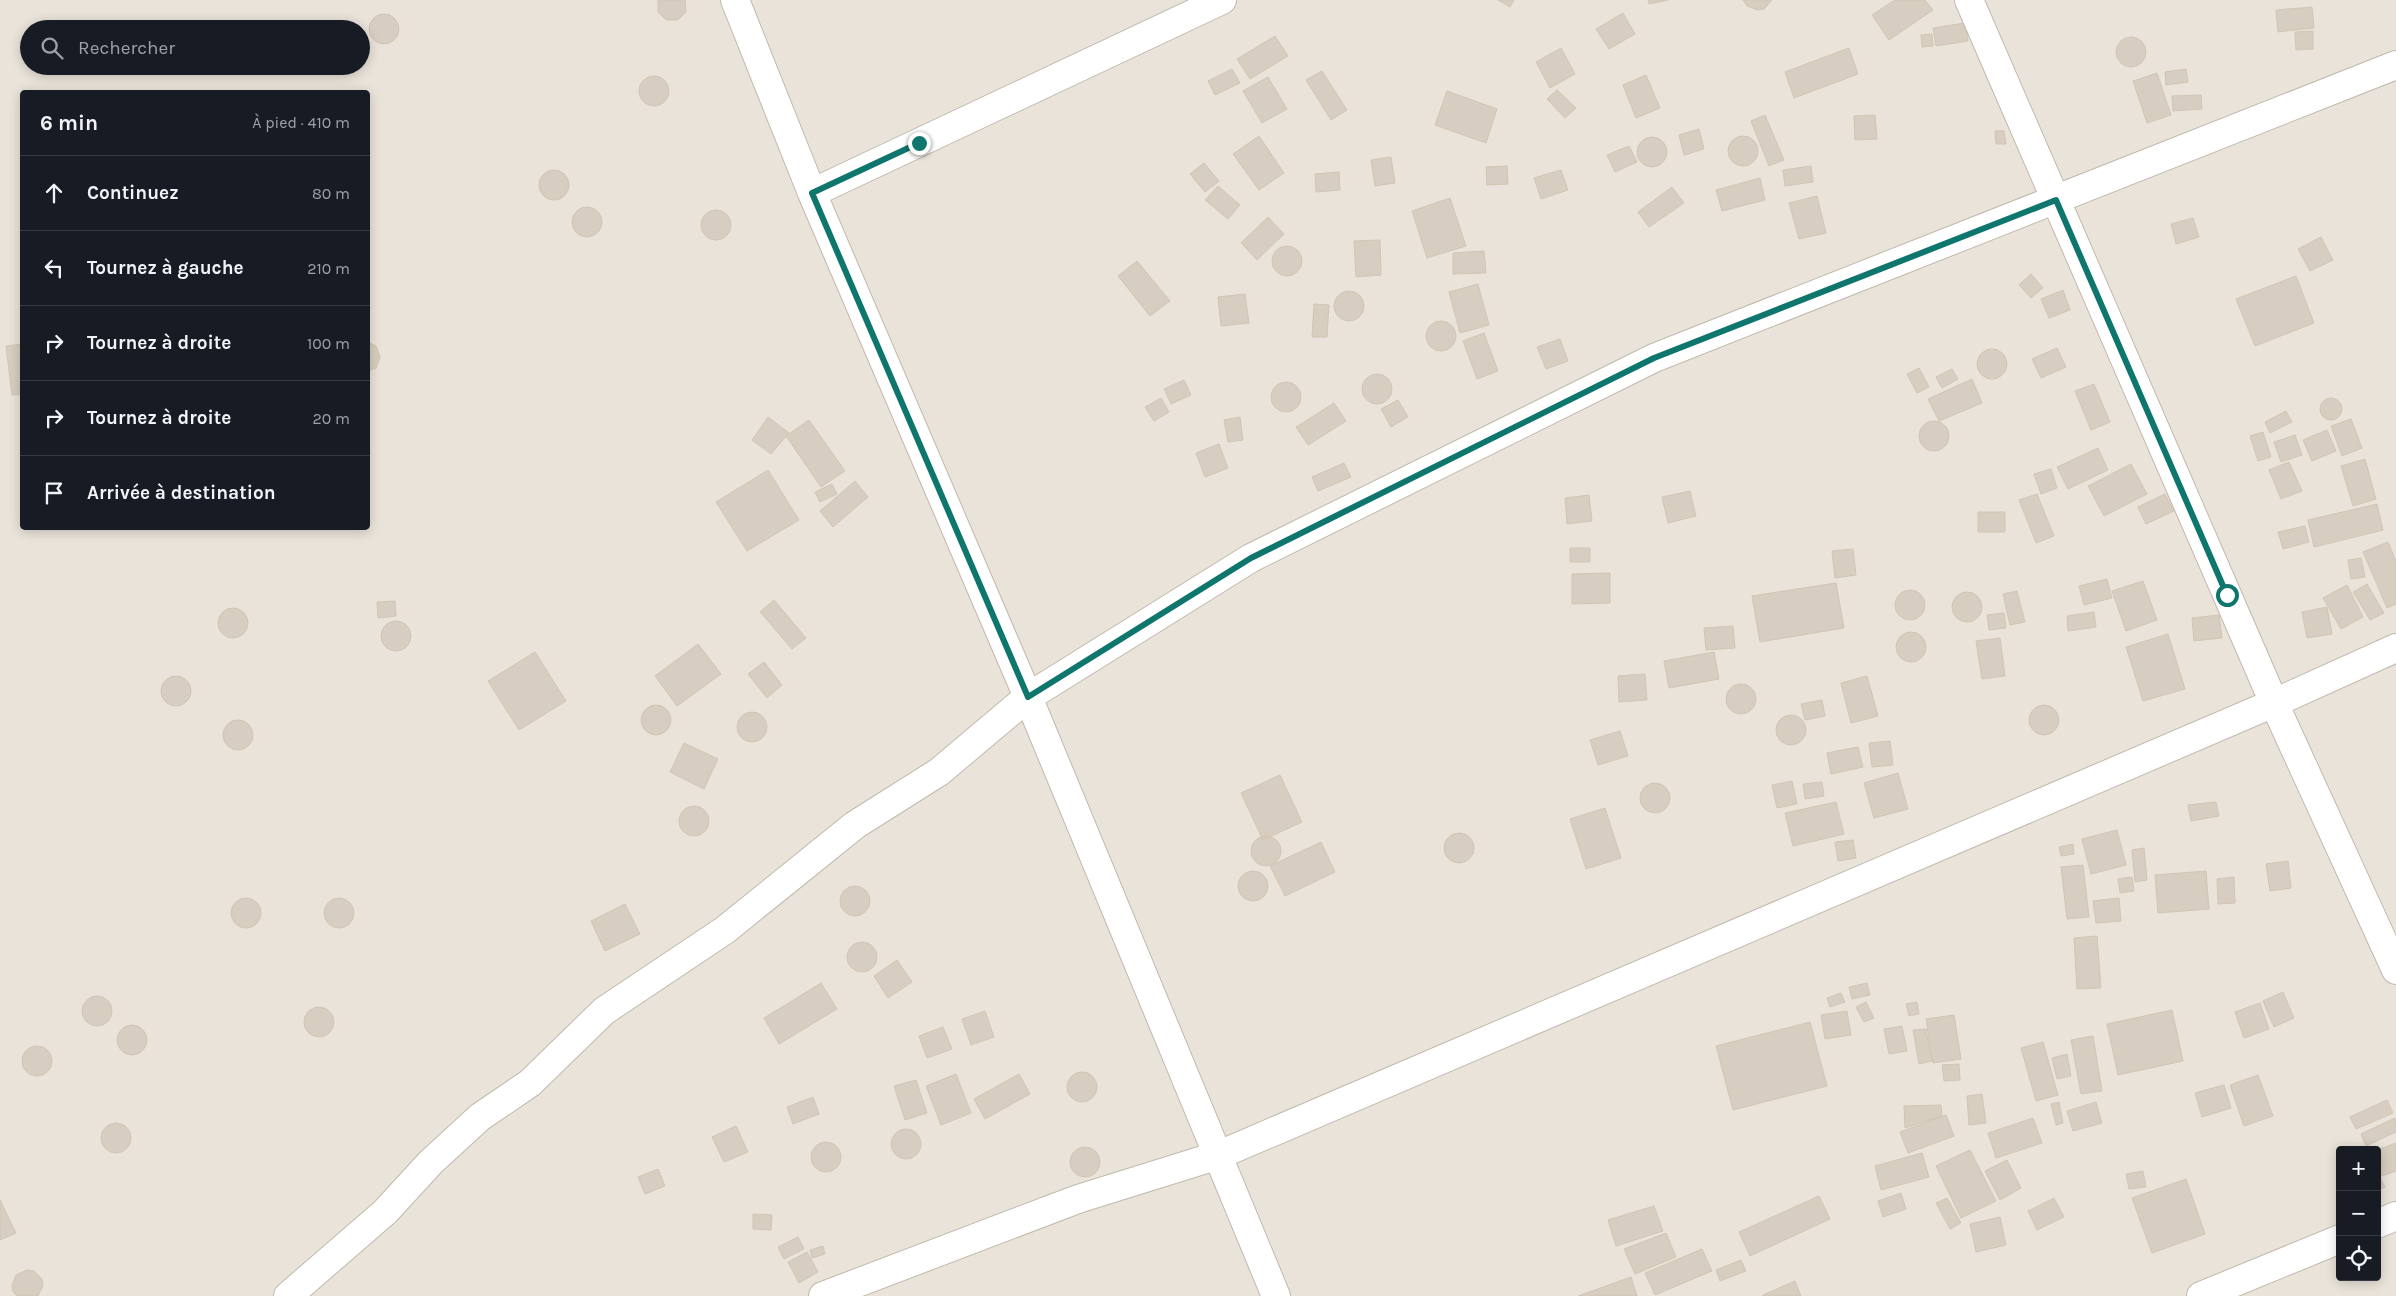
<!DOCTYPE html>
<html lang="fr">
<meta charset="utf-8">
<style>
:root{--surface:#171b24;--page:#242831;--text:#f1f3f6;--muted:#9ea1a6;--line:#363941}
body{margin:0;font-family:Karla,sans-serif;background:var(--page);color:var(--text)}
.controls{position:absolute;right:15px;bottom:15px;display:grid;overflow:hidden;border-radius:5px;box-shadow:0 2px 12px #0003}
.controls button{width:45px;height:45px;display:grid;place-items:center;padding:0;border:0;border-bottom:1px solid var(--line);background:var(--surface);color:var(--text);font:25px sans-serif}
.stop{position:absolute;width:15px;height:15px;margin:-11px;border:4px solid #0f766e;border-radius:50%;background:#fff}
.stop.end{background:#0f766e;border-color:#fff;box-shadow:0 1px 5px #0008}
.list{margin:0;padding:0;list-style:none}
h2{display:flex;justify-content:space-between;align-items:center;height:65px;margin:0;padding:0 20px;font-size:21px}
h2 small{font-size:16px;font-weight:400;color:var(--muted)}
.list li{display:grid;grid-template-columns:32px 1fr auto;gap:15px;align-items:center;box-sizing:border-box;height:75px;padding:0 20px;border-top:1px solid var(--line)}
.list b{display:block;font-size:19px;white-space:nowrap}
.list em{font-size:16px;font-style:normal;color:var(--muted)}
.icon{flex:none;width:28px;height:28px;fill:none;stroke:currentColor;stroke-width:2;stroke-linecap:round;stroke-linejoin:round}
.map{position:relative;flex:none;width:2396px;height:1296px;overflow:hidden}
.search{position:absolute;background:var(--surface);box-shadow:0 2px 12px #0003;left:20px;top:20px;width:350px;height:55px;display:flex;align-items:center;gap:12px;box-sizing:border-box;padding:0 18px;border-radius:28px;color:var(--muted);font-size:19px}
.panel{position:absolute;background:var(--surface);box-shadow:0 2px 12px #0003;left:20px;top:90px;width:350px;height:440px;border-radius:5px}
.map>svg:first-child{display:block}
.residential{fill:#e9e3d9;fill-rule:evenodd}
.building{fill:#d7cdc0;stroke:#d2c5b3}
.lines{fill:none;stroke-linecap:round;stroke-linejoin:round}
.minor-casing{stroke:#c1b9ad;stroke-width:30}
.minor{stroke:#fff;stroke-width:28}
.route{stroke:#0f766e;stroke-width:6}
</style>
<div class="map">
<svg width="2396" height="1296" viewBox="0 0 2396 1296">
<rect width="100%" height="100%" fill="#f5f2eb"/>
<path class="residential" d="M0 0H2396V1296H0ZM29 29H361V66H29ZM22 92H368V528H22ZM2340 1150H2377V1277H2340Z"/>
<path class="building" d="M658 0H685L686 12 678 20H666L658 12Z
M1498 0H1514L1510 7Z
M1648 0H1668L1649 4Z
M1743 0H1772L1764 9 1758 10 1747 6Z
M1895 0H1925L1933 10 1889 40 1872 15Z
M2312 7 2314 28 2278 32 2276 10Z
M1623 13 1635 34 1609 49 1596 29Z
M369 29a15 15 0 1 1 30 0a15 15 0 1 1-30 0Z
M1965 23 1968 41 1936 46 1933 28Z
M2313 31V49L2296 50 2295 32Z
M1932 34 1933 46 1922 47 1921 35Z
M1275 36 1288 56 1250 79 1237 59Z
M2116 52a15 15 0 1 1 30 0a15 15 0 1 1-30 0Z
M1561 48 1575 74 1550 88 1536 62Z
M1849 48 1858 74 1794 98 1785 72Z
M1232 69 1240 83 1215 95 1208 81Z
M2186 69 2188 82 2166 85 2165 72Z
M1322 71 1347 110 1331 120 1306 80Z
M2157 73 2171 115 2147 123 2133 81Z
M1646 75 1660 108 1636 118 1623 85Z
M639 91a15 15 0 1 1 30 0a15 15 0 1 1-30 0Z
M1268 77 1287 109 1262 123 1243 91Z
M1557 90 1576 108 1565 118 1547 99Z
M1447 91 1497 109 1486 143 1435 125Z
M2201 95 2202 109 2173 111 2172 96Z
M1765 115 1784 160 1769 166 1751 121Z
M1875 115 1877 139 1855 140 1854 116Z
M1699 129 1704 149 1684 155 1679 135Z
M1995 131H2004L2006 144H1996Z
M1728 151a15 15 0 1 1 30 0a15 15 0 1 1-30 0Z
M1259 136 1284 173 1259 190 1233 154Z
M1637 152a15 15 0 1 1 30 0a15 15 0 1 1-30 0Z
M1629 146 1637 162 1615 172 1607 155Z
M1391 157 1395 183 1375 186 1371 160Z
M1204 163 1219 181 1205 192 1190 174Z
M1507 166 1508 184 1487 185 1486 167Z
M1811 166 1813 182 1785 186 1783 170Z
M539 185a15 15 0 1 1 30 0a15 15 0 1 1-30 0Z
M1561 170 1568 190 1541 199 1534 178Z
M1339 172 1340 190 1316 192 1315 174Z
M1760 178 1765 200 1722 211 1716 190Z
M1218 186 1240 205 1228 219 1205 200Z
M1672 187 1684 203 1649 227 1638 212Z
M1817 196 1826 233 1799 239 1789 203Z
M1450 198 1466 246 1427 258 1412 211Z
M572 222a15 15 0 1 1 30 0a15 15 0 1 1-30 0Z
M701 225a15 15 0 1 1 30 0a15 15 0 1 1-30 0Z
M1268 217 1284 234 1257 260 1241 243Z
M2193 218 2199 237 2176 244 2171 224Z
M2321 237 2333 260 2310 271 2298 249Z
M1380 240 1381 275 1356 277 1354 241Z
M1272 261a15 15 0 1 1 30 0a15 15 0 1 1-30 0Z
M1484 251 1486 273 1453 274V253Z
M1137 261 1170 301 1150 316 1118 276Z
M2031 274 2043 288 2031 298 2019 285Z
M2296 276 2314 323 2255 346 2236 299Z
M1478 284 1489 325 1460 333 1449 292Z
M2063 290 2070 310 2049 318 2041 299Z
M1334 306a15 15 0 1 1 30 0a15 15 0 1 1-30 0Z
M1245 294 1249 323 1221 326 1218 297Z
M1314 304 1329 305 1327 337H1312Z
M1426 336a15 15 0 1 1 30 0a15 15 0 1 1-30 0Z
M1484 333 1498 371 1477 379 1463 341Z
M1560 339 1568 361 1546 369 1537 347Z
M368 342 376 346 380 357 376 368 368 371Z
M22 344V394L12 395 6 346Z
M2057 348 2066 367 2041 378 2032 359Z
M1977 364a15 15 0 1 1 30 0a15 15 0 1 1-30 0Z
M1919 368 1929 387 1917 393 1907 374Z
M1952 369 1958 379 1942 388 1936 377Z
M1362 389a15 15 0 1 1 30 0a15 15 0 1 1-30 0Z
M1972 379 1982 403 1939 421 1928 399Z
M1184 380 1191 395 1171 404 1164 389Z
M1271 397a15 15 0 1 1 30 0a15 15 0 1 1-30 0Z
M2094 384 2110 422 2091 430 2075 391Z
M2320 409a11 11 0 1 1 22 0a11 11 0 1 1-22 0Z
M1161 398 1169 412 1154 421 1145 407Z
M1398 400 1408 417 1391 427 1381 409Z
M1334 403 1346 421 1308 445 1296 427Z
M2286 411 2292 422 2270 433 2265 422Z
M768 417 789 433 771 454 752 440Z
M1240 417 1243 440 1228 442 1224 420Z
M2351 419 2362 448 2342 456 2331 426Z
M809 420 845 471 821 487 786 436Z
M1919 436a15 15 0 1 1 30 0a15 15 0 1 1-30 0Z
M2327 430 2336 451 2312 461 2303 440Z
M2263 432 2271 457 2258 461 2250 436Z
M2295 435 2302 455 2281 462 2274 442Z
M1219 444 1228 468 1205 477 1196 453Z
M2098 448 2108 470 2068 489 2057 467Z
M2365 459 2376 499 2353 506 2341 466Z
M2289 462 2302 491 2281 499 2269 470Z
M1344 463 1351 477 1318 491 1312 477Z
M2131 464 2147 494 2104 516 2088 486Z
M2051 469 2057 488 2041 494 2034 474Z
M768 470 799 520 747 551 716 502Z
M855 481 868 497 833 527 820 511Z
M832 484 837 494 820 502 815 492Z
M1690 491 1696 516 1668 523 1662 497Z
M2037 494 2054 536 2036 543 2019 500Z
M2165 494 2174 511 2146 524 2138 507Z
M1589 495 1592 521 1567 524 1565 498Z
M2377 504 2383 530 2314 547 2308 520Z
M1978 512H2005V532H1978Z
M2305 526 2309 542 2283 549 2278 532Z
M2388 542 2396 561V604L2387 608 2363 552Z
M1570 548H1590V562H1570Z
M1853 549 1856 575 1835 578 1832 551Z
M2361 558 2365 577 2351 579 2348 560Z
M1610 573V603L1572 604V574Z
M2107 579 2112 598 2084 605 2079 586Z
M2143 581 2157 620 2126 631 2112 591Z
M1836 583 1844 628 1760 642 1752 596Z
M2367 584 2384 613 2370 620 2353 592Z
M2347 585 2363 617 2341 629 2323 598Z
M1895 605a15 15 0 1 1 30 0a15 15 0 1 1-30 0Z
M2017 591 2025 622 2010 625 2003 594Z
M1952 607a15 15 0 1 1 30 0a15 15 0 1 1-30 0Z
M774 600 806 638 792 649 760 612Z
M395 601 396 616 378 618 377 602Z
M2327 607 2332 634 2307 638 2302 612Z
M218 623a15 15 0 1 1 30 0a15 15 0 1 1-30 0Z
M2094 612 2096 627 2068 631 2067 616Z
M2004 613 2006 628 1989 630 1987 615Z
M2219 615 2222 638 2194 641 2192 618Z
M381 636a15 15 0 1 1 30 0a15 15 0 1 1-30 0Z
M1733 626 1735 648 1706 650 1704 628Z
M1896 647a15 15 0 1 1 30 0a15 15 0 1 1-30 0Z
M2168 634 2185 689 2143 701 2126 647Z
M2000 638 2005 676 1982 679 1976 641Z
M698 644 721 674 677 706 655 676Z
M535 652 566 701 519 730 488 681Z
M1714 652 1719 679 1669 688 1664 661Z
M764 662 782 685 767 698 748 674Z
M1645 674 1647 700 1619 702 1618 676Z
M161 691a15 15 0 1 1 30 0a15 15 0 1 1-30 0Z
M1867 676 1878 716 1851 723 1841 683Z
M1726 699a15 15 0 1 1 30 0a15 15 0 1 1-30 0Z
M1822 700 1825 716 1805 720 1801 704Z
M2029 720a15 15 0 1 1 30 0a15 15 0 1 1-30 0Z
M641 720a15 15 0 1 1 30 0a15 15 0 1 1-30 0Z
M737 727a15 15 0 1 1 30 0a15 15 0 1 1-30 0Z
M1776 730a15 15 0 1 1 30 0a15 15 0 1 1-30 0Z
M223 735a15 15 0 1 1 30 0a15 15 0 1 1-30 0Z
M1620 731 1628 756 1598 765 1590 740Z
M1890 741 1893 765 1872 767 1869 743Z
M684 743 718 759 704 789 670 772Z
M1858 747 1863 767 1831 774 1827 753Z
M1898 773 1908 809 1874 818 1864 783Z
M1280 775 1302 822 1263 840 1241 793Z
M1792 781 1797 804 1777 808 1772 785Z
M1822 782 1824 796 1805 799 1803 784Z
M1640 798a15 15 0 1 1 30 0a15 15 0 1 1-30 0Z
M1836 802 1844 834 1793 846 1785 813Z
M2216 802 2219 816 2191 821 2188 805Z
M679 821a15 15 0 1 1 30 0a15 15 0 1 1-30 0Z
M1605 808 1621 858 1586 869 1570 819Z
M2117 830 2126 865 2091 874 2082 839Z
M1444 848a15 15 0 1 1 30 0a15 15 0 1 1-30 0Z
M1251 851a15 15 0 1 1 30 0a15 15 0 1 1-30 0Z
M1853 840 1856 858 1838 861 1835 842Z
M1321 842 1335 872 1285 896 1270 866Z
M2073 844 2074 854 2061 856 2059 847Z
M2144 848 2147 880 2135 882 2132 850Z
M2288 861 2291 888 2270 891 2266 864Z
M2083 865 2089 917 2067 919 2061 867Z
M1238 886a15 15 0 1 1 30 0a15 15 0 1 1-30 0Z
M2206 871 2209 909 2158 913 2155 875Z
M2132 877 2134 891 2120 893 2118 879Z
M2234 877 2235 903 2218 904 2217 879Z
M840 901a15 15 0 1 1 30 0a15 15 0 1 1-30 0Z
M231 913a15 15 0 1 1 30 0a15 15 0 1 1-30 0Z
M324 913a15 15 0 1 1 30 0a15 15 0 1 1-30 0Z
M2119 898 2121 921 2096 923 2093 901Z
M625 904 640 934 605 951 591 921Z
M2097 936 2101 988 2077 989 2074 938Z
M847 957a15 15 0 1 1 30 0a15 15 0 1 1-30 0Z
M897 960 912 982 888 998 874 976Z
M821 983 837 1009 779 1044 764 1018Z
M1867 983 1870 995 1852 999 1849 987Z
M2283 992 2294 1018 2274 1027 2263 1001Z
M1841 993 1845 1002 1830 1007 1827 998Z
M82 1011a15 15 0 1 1 30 0a15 15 0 1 1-30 0Z
M1866 1002 1874 1018 1864 1022 1856 1007Z
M1917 1002 1919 1014 1909 1016 1906 1004Z
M2260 1003 2269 1029 2244 1038 2235 1012Z
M304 1022a15 15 0 1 1 30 0a15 15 0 1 1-30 0Z
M2172 1010 2183 1061 2118 1075 2107 1024Z
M985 1011 994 1037 971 1045 962 1019Z
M1847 1011 1851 1035 1825 1039 1821 1015Z
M1954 1015 1961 1059 1933 1063 1926 1019Z
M1810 1022 1827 1086 1733 1110 1716 1046Z
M117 1040a15 15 0 1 1 30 0a15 15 0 1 1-30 0Z
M1902 1026 1907 1051 1889 1054 1884 1029Z
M943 1027 952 1049 927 1058 919 1036Z
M1926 1029 1932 1061 1919 1064 1913 1030Z
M2093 1036 2102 1091 2081 1094 2071 1040Z
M2043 1042 2058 1095 2036 1101 2021 1048Z
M22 1061a15 15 0 1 1 30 0a15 15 0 1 1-30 0Z
M2067 1054 2071 1076 2057 1079 2052 1058Z
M1959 1064 1960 1080 1944 1081 1942 1065Z
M1067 1087a15 15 0 1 1 30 0a15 15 0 1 1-30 0Z
M956 1074 971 1113 941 1125 926 1086Z
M1019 1074 1030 1094 985 1119 974 1099Z
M2258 1075 2273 1116 2244 1126 2230 1085Z
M916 1080 927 1113 905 1120 894 1086Z
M2224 1085 2231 1108 2202 1117 2195 1093Z
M1982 1094 1986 1123 1969 1125 1967 1096Z
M813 1097 819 1114 793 1124 787 1107Z
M2387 1100 2393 1113 2356 1129 2350 1117Z
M2059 1102 2063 1123 2056 1125 2051 1104Z
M2096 1102 2102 1123 2073 1131 2067 1111Z
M1941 1105 1942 1116 1905 1128 1904 1106Z
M1946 1115 1954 1136 1908 1153 1900 1132Z
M2033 1118 2042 1143 1996 1158 1988 1133Z
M2395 1118 2396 1132 2366 1146 2361 1134Z
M101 1138a15 15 0 1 1 30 0a15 15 0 1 1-30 0Z
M736 1126 748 1152 724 1162 712 1137Z
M891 1144a15 15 0 1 1 30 0a15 15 0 1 1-30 0Z
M811 1157a15 15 0 1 1 30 0a15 15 0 1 1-30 0Z
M2396 1143V1171L2382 1176 2377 1165V1150Z
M1070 1162a15 15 0 1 1 30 0a15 15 0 1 1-30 0Z
M1970 1150 1996 1201 1961 1218 1936 1166Z
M1922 1153 1929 1177 1881 1190 1875 1166Z
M2007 1160 2021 1188 2000 1200 1985 1171Z
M658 1169 665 1186 645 1194 638 1177Z
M2143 1171 2146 1187 2129 1189 2126 1174Z
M2377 1172 2385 1187 2377 1191Z
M2186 1179 2205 1234 2152 1253 2132 1198Z
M1901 1193 1906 1209 1883 1217 1878 1201Z
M1819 1196 1830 1219 1750 1256 1739 1232Z
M1947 1198 1961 1223 1950 1229 1936 1203Z
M2054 1198 2064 1217 2037 1230 2028 1211Z
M0 1200 16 1233 0 1240Z
M1654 1206 1663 1231 1616 1246 1608 1220Z
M753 1214 772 1215 771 1230 753 1229Z
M2000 1217 2006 1245 1976 1252 1970 1224Z
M1666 1233 1676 1257 1635 1274 1624 1249Z
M798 1237 804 1249 784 1259 778 1247Z
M823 1246 825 1254 812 1258 810 1250Z
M1702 1249 1712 1271 1655 1295 1645 1273Z
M807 1252 818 1272 799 1283 788 1262Z
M1741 1260 1746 1271 1720 1281 1716 1270Z
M27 1270 34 1271 42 1279 43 1286 38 1296H17L13 1292 12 1286 16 1275Z
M1631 1277 1637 1296H1578Z
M1795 1281 1801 1296H1763V1295Z"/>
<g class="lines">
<g class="minor-casing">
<path id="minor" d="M735 0 812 193
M1222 0 812 193 1028 697 1276 1296
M1969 0 2274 703 2396 970
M2377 1224 2396 1216
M288 1296 385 1212 431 1162 480 1117 530 1083 604 1011 725 930 855 825 939 772 1028 697 1251 558 1654 358 2396 65
M823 1296 1078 1199 1219 1155 2274 703 2396 648
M2201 1296 2340 1239"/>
</g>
<use href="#minor" class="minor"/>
</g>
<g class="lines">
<path class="route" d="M919 143 812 193 1028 697 1251 558 1654 358 2056 200 2227 595"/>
</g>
</svg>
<div class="controls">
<button>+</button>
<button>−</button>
<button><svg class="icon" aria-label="locate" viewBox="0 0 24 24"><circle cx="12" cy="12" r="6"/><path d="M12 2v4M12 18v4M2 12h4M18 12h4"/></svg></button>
</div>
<div class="stop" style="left:2227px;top:595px"></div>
<div class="stop end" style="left:919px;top:143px"></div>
<div class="search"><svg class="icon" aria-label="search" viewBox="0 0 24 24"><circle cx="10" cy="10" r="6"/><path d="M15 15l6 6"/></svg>Rechercher</div>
<section class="panel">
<h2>6 min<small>À pied · 410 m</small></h2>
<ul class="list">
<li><svg class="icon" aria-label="ahead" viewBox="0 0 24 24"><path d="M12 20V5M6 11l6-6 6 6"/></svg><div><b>Continuez</b></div><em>80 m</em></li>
<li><svg class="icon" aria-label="left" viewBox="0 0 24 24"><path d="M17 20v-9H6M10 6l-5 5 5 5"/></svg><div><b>Tournez à gauche</b></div><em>210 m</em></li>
<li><svg class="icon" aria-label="right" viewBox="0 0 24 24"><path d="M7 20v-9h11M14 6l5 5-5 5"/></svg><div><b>Tournez à droite</b></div><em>100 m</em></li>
<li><svg class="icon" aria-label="right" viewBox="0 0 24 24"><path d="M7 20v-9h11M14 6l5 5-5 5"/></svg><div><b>Tournez à droite</b></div><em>20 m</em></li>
<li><svg class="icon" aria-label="arrive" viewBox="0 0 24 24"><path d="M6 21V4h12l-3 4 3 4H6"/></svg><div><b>Arrivée à destination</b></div></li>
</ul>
</section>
</div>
